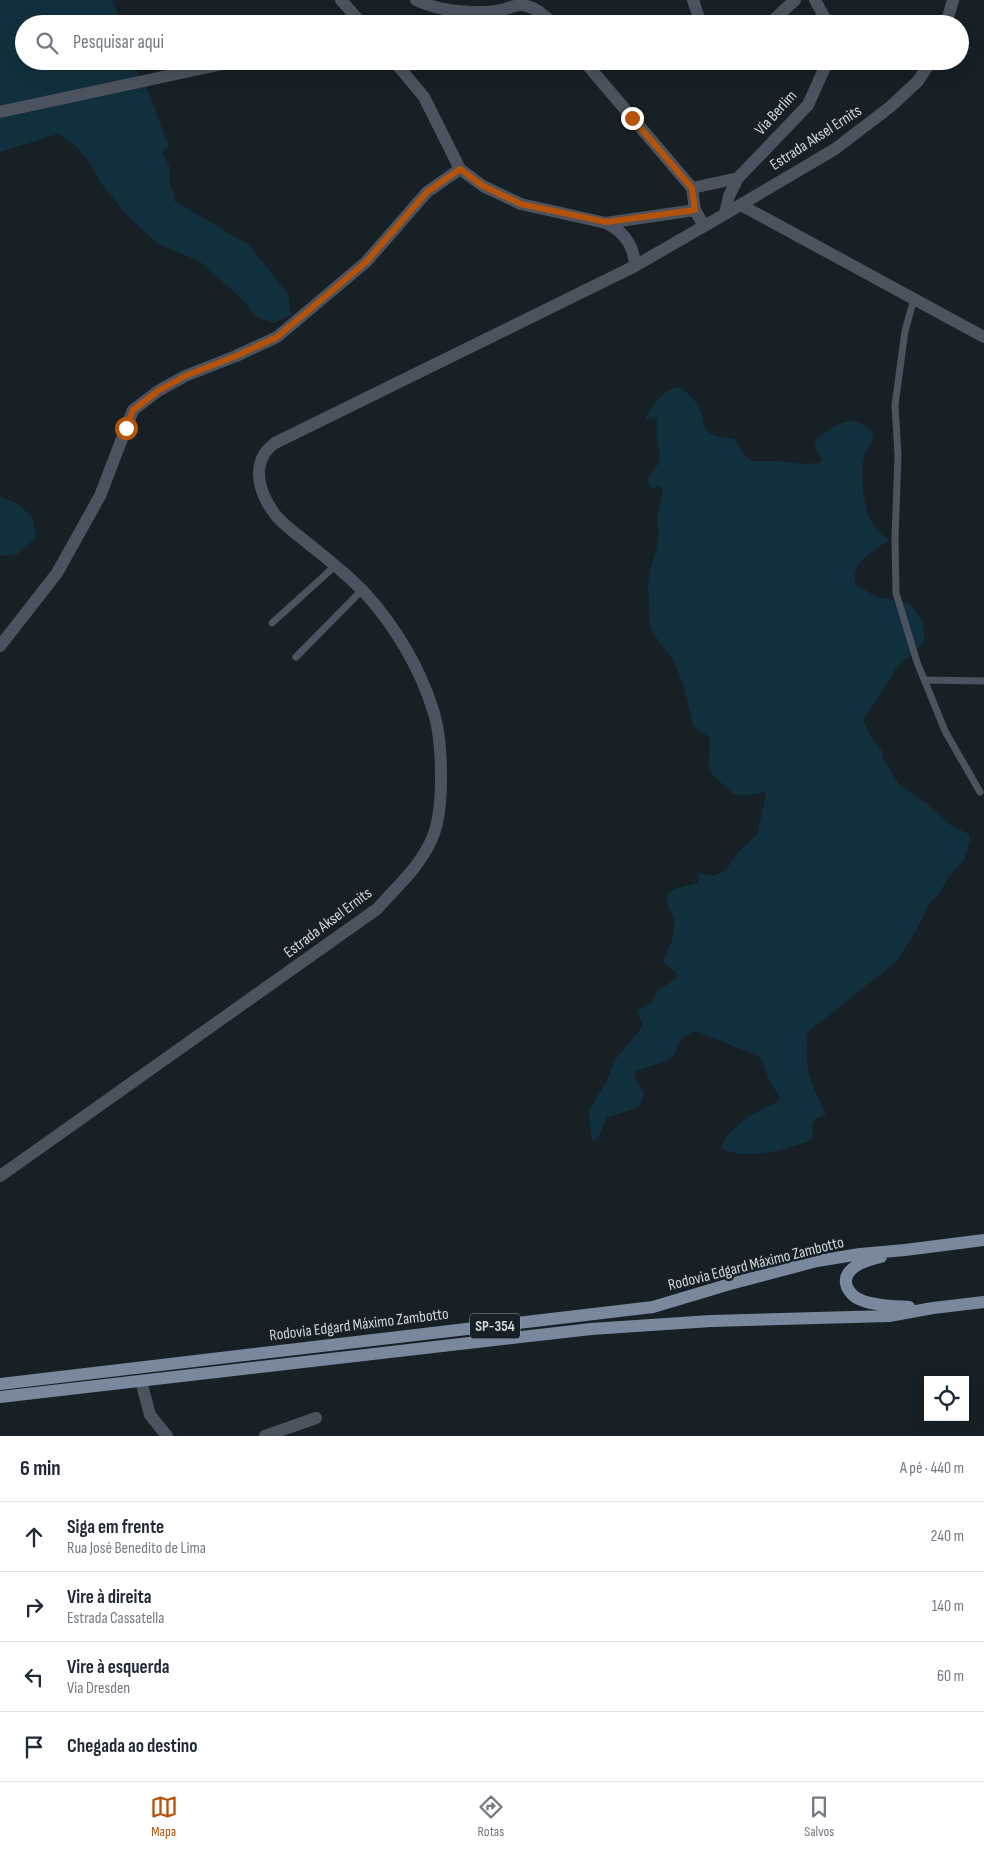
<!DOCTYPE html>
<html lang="pt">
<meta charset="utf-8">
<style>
:root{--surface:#fff;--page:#f6f6f7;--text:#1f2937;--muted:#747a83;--line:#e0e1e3;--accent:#b45309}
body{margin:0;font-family:"Sofia Sans Condensed",sans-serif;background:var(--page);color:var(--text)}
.controls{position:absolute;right:15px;bottom:15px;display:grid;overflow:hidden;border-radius:0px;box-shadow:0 5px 20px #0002}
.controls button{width:45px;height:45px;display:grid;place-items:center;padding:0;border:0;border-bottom:1px solid var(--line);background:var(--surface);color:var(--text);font:25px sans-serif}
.stop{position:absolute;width:15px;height:15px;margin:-11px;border:4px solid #b45309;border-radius:50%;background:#fff}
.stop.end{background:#b45309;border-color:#fff;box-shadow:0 1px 5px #0008}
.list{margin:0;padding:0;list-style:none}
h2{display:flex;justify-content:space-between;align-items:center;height:65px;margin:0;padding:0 20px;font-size:21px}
h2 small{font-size:16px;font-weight:400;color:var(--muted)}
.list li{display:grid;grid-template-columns:32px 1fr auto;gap:15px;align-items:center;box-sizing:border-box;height:70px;padding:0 20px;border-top:1px solid var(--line)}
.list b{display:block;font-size:19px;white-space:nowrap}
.list p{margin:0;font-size:16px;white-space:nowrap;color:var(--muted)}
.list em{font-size:16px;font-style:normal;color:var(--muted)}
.icon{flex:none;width:28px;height:28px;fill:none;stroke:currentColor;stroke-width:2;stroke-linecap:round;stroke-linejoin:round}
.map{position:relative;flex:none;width:984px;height:1436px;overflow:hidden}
.search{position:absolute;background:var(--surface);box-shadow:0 5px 20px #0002;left:15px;right:15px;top:15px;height:55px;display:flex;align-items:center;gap:12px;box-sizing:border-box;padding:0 18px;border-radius:28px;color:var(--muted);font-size:19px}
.sheet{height:345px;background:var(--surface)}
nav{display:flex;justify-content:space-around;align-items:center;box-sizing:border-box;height:70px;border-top:1px solid var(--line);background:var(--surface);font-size:14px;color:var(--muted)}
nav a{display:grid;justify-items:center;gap:2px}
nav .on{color:var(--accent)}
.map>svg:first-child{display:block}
.green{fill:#11303d}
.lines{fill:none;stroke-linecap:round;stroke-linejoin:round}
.service{stroke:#4c535e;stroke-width:7}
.minor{stroke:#4c535e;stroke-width:12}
.tertiary{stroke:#4c535e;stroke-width:12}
.primary{stroke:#7a889d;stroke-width:12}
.route{stroke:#b45309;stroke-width:6}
.labels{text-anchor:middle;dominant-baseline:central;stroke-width:5;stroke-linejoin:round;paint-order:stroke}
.shield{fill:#172025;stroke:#989fa4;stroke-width:1}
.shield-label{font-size:15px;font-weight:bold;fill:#d0d6da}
.street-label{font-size:16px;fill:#d0d6da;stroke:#172025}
</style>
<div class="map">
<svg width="984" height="1436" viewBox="0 0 984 1436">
<rect width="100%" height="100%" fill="#172025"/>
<path class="green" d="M0 0H113L121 24H24V61H132L150 95 168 146 162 152 170 168V188L175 194 173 200 249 245 288 294 291 315 274 323 255 316 242 299 199 261 158 244 145 232 127 215 100 182 90 163 77 147 58 134 0 152Z
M680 387C688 394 697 401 701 411 703 416 702 421 704 426 709 438 724 437 735 439L745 456 752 461H780L803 464 820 463 822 459 815 448 816 439C838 424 849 411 873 432 873 444 865 450 863 461 860 479 864 516 877 530 880 533 885 537 889 540 873 552 849 562 856 585L877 597 909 603 922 620 925 640 913 654 897 667 863 721 873 740 883 752 882 758 899 784 927 804 953 827 969 834 970 840 964 860 949 876 940 892 928 906 918 927 896 962 808 1032C804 1067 810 1084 826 1114L814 1120 812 1126 813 1138 808 1142C778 1150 756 1160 724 1150L722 1146C730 1125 759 1109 778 1102L780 1098 769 1080 763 1062 757 1055 694 1031 680 1040 675 1053 667 1061 635 1071 634 1076 644 1094 641 1104 636 1108 606 1118 599 1136 595 1140H592L589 1119 590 1108 607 1081 614 1061 642 1027V1021L637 1013 638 1009 651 1004 657 991 677 978 676 972 663 962C668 949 678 932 673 917 670 907 666 906 667 895L674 889 698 883 699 873 714 876 726 870 739 851 757 835 766 795 764 792 745 796 733 794 712 774 709 765 710 738 693 726 685 690 675 663 650 629 648 581 659 537 657 516 663 492 659 485 653 490 648 484 649 476 659 463 660 455 656 434 657 420 654 418 646 419V417C654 404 664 388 680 387Z
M0 497 17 503 33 518 36 538 17 554 0 556Z"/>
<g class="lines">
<path class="service" d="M914 299 905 331 895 405 898 456 895 538 896 593 917 662 945 731 980 792
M272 623 335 566
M296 657 362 590
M925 680 984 681"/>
<path class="minor" d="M416 0C437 11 477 15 501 10 508 9 517 4 523 5 535 7 545 15 553 24
M693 0 701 24
M815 0 828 24
M769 24 795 0
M584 61 692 188
M0 112 232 62
M738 178 808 105 825 67 826 61
M692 188 738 178 729 196 725 214
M692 188 695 210
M741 205 984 337
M0 646 57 573 100 496 133 410 158 391 185 376 236 356 277 337 366 262 427 192 460 169
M141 1381 150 1415 167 1436
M265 1436 316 1418"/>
<path class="tertiary" d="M341 0 362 24
M946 24 953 0
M394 61 424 97 460 169 483 186 521 204 606 223 695 210 704 226
M606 223C625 232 634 246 635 266
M0 1176 377 909C397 886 417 870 431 841 440 822 441 798 441 778 441 756 440 731 433 710 420 668 395 626 365 593 347 574 325 557 305 541 294 532 282 524 274 513 258 491 250 461 275 443L635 266 725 214 835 149 890 107 918 81 931 61"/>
<path class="primary" d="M881 1257C867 1260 840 1268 847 1287 850 1293 855 1298 861 1300 876 1306 893 1306 909 1307
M0 1384 653 1307 730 1284 817 1261 860 1254 905 1250 984 1240
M0 1397 591 1329 711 1321 889 1316 933 1308 984 1302"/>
</g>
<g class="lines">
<path class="route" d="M126 428 133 410 158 391 185 376 236 356 277 337 366 262 427 192 460 169 483 186 521 204 606 222 695 210 692 188 632 118"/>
</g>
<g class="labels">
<rect class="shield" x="470" y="1313.5" width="50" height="25" rx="4"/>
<g class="shield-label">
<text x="495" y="1326">SP-354</text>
</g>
<g class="street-label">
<text transform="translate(776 113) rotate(-48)">Via Berlim</text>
<text transform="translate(816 138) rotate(-33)">Estrada Aksel Ernits</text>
<text transform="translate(328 923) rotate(-37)">Estrada Aksel Ernits</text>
<text transform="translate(756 1264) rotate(-14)">Rodovia Edgard Máximo Zambotto</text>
<text transform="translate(359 1325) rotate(-7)">Rodovia Edgard Máximo Zambotto</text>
</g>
</g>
</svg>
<div class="controls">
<button><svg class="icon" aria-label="locate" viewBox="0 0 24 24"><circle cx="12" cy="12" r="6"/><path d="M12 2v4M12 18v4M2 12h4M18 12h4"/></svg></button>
</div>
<div class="stop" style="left:126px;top:428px"></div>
<div class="stop end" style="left:632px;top:118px"></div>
<div class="search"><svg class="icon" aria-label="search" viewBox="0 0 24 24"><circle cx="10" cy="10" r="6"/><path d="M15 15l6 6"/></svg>Pesquisar aqui</div>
</div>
<section class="sheet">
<h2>6 min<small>A pé · 440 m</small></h2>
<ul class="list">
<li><svg class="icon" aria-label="ahead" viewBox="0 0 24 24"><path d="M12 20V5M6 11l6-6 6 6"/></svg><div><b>Siga em frente</b><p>Rua José Benedito de Lima</p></div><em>240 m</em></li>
<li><svg class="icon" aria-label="right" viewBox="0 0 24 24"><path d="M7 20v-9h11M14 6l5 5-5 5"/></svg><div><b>Vire à direita</b><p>Estrada Cassatella</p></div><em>140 m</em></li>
<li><svg class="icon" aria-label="left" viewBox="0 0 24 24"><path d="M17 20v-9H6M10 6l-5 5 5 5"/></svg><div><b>Vire à esquerda</b><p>Via Dresden</p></div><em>60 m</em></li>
<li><svg class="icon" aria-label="arrive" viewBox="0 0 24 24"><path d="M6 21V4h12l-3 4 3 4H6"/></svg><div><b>Chegada ao destino</b></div></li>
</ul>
</section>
<nav>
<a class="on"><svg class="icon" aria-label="map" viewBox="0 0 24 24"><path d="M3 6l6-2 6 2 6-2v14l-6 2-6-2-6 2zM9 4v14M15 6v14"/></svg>Mapa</a>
<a><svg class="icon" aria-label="directions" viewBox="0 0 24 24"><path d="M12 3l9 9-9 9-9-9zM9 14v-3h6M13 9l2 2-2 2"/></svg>Rotas</a>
<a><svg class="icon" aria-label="saved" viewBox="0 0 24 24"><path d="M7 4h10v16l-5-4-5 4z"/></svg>Salvos</a>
</nav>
